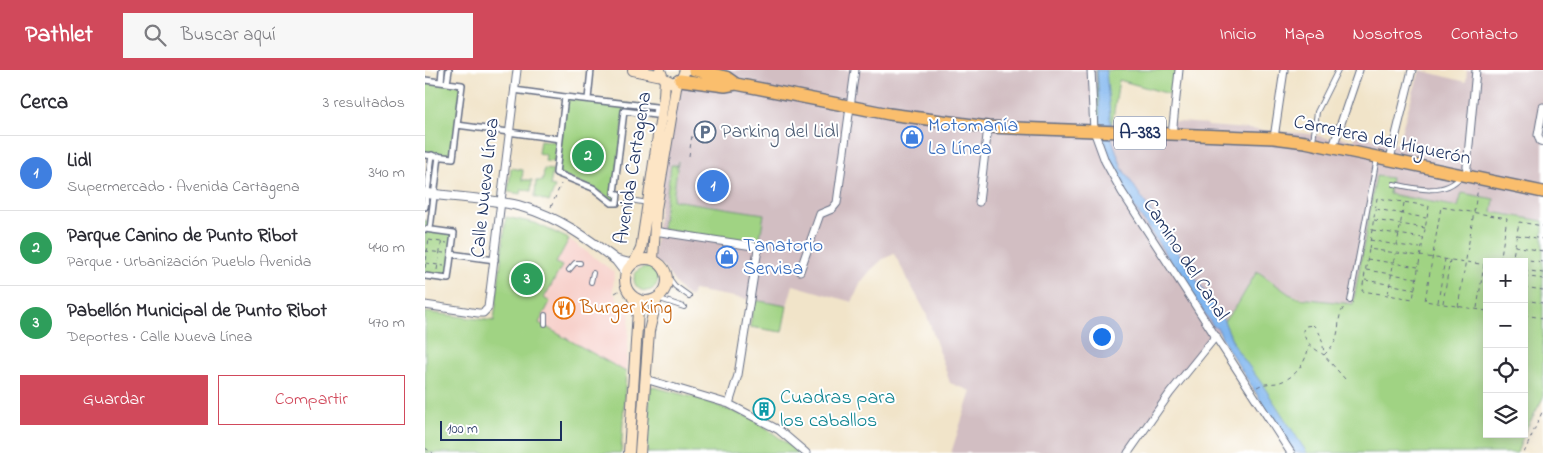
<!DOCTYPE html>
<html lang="es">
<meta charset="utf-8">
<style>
:root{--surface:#fff;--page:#f7f7f7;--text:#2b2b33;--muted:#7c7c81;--line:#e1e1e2;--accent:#d1495b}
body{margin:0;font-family:"Indie Flower",sans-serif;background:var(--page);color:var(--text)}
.controls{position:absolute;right:15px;bottom:15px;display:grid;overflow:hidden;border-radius:0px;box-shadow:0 2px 12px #0003}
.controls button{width:45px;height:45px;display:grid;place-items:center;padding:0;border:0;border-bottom:1px solid var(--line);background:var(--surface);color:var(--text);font:25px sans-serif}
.scale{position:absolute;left:15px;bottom:12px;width:122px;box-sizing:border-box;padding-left:5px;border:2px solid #1b2f5e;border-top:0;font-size:14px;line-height:18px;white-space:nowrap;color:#1b2f5e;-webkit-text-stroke:4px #fff;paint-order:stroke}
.you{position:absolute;left:676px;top:266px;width:18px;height:18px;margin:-12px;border:4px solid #fff;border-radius:50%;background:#1a73e8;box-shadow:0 0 0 8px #1a73e833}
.badge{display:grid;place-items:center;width:32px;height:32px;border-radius:50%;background:var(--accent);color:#fff;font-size:16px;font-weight:700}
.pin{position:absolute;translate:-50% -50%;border:2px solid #fff;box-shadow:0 1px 5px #0006}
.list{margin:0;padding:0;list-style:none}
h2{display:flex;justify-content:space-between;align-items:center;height:65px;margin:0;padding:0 20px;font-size:21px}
h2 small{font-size:16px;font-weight:400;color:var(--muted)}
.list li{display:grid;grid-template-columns:32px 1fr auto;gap:15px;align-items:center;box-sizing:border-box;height:75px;padding:0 20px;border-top:1px solid var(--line)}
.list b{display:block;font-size:19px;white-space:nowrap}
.list p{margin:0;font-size:16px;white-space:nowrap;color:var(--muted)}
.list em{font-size:16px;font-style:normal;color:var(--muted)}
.actions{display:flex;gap:10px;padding:15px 20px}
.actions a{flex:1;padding:11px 0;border:1px solid var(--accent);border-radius:0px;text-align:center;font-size:18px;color:var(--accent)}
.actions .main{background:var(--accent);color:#fff}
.icon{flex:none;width:28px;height:28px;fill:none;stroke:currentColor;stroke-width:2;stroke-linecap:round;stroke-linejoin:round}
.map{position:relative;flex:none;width:1118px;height:383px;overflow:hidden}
header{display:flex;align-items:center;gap:30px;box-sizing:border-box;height:70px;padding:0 25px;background:var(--accent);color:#fff}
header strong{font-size:24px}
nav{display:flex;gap:28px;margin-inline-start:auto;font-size:18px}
.search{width:350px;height:45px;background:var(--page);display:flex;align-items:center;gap:12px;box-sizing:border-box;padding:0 18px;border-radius:0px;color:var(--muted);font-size:19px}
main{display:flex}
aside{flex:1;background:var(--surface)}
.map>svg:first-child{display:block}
.built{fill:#f7d0cb}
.industrial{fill:#d2bec2}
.green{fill:#a0d383;stroke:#5e8170}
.water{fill:#80b6ef;stroke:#4e72a6}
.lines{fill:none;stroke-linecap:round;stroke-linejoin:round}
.service-casing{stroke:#666e83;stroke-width:6}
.pedestrian-casing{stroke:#666e83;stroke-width:8}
.minor-casing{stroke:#666e83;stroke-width:9}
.tertiary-casing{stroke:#666e83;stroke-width:11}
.secondary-casing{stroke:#666e83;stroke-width:12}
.primary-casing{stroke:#666e83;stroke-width:14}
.path{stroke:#666e83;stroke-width:1;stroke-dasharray:4 4;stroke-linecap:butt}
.service{stroke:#fff;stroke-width:4}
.pedestrian{stroke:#fff;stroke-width:5}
.minor{stroke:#fff;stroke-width:7}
.tertiary{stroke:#fff;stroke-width:9}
.secondary{stroke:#fde5c5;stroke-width:10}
.primary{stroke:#fabe6d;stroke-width:11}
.labels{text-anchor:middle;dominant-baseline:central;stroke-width:4;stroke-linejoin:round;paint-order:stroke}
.shield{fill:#fff;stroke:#5f6d8e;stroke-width:1}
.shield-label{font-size:19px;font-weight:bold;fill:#1b2f5e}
.shop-label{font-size:20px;fill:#366cbe;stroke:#fff;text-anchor:start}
.service-label{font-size:20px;fill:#4e5e75;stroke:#fff;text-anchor:start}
.street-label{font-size:20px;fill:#1b2f5e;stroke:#fff}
.food-label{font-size:20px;fill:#c56008;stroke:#fff;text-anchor:start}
.culture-label{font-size:20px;fill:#0d838f;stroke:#fff;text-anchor:start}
</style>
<header>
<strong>Pathlet</strong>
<div class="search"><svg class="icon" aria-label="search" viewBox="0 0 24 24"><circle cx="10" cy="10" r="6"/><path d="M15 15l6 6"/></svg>Buscar aquí</div>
<nav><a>Inicio</a><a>Mapa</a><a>Nosotros</a><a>Contacto</a></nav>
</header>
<main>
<aside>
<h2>Cerca<small>3 resultados</small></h2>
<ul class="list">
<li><span class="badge" style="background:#3f7fe0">1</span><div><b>Lidl</b><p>Supermercado · Avenida Cartagena</p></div><em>340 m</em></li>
<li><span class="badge" style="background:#2e9e5b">2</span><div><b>Parque Canino de Punto Ribot</b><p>Parque · Urbanización Pueblo Avenida</p></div><em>440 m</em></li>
<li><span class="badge" style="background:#2e9e5b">3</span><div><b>Pabellón Municipal de Punto Ribot</b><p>Deportes · Calle Nueva Línea</p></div><em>470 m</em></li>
</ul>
<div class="actions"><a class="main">Guardar</a><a>Compartir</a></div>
</aside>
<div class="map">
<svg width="1118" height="383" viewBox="0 0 1118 383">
<rect width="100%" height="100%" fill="#fff"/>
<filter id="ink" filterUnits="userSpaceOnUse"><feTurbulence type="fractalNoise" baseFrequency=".02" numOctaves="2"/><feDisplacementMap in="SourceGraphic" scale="10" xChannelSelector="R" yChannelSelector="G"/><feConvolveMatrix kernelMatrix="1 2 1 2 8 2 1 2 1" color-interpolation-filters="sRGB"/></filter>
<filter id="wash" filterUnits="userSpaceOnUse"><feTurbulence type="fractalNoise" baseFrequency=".0096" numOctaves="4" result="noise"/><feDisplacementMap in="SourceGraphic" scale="20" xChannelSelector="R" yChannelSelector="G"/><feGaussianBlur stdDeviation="1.12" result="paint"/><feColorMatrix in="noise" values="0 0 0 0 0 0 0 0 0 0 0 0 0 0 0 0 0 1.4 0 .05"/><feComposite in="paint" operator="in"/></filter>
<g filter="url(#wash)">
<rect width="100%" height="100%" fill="#f1e4c9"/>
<path class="built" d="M144 169 189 202 188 222 195 233 205 240 201 302 113 253 125 232 119 229 136 196 131 193Z"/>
<path class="industrial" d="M260 0H671L672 53 740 57 742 51 782 54 783 56 886 64 907 69 909 65 929 71 932 64 972 75 995 0 1041 12 1042 0H1118V320L1099 192H1062V311L893 231 864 224 846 211 813 234 799 251 802 257 787 266 700 383H526L546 321 525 313 501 243 469 184 458 189 446 200 436 212 427 232 368 215 362 236 268 220 266 227 264 226 257 222 239 198 228 190 246 42Z"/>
<path class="green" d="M671 0H752L748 25 694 10 687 54 673 55Z
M0 10 37 15 28 88 0 85Z
M140 27 231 37 230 45 200 41 189 123 193 124 192 133 168 118 131 103Z
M115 70 132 72 129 92 120 91 121 85 113 83Z
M253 91 248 130 339 144 334 174 237 159 246 95H252Z
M86 98 98 100 97 110H107L106 121 97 119 96 124 83 122Z
M119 99 128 100 125 116 130 117 124 132 110 127 111 111H118Z
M951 106 966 108 964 124 1033 137 1037 123 1069 129 1067 142 1118 151V328L1099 363V192H1062V364H1099L1092 383H882L810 277 799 251 813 234 832 201 864 224 874 228 928 234Z
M81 147 110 153 144 169 131 193 137 196 119 228 125 232 114 253 201 302 196 383H0V242L69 251Z
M0 150 6 152 5 159 29 163 23 209 0 206Z
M209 209a12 12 0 1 1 24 0a12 12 0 1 1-24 0Z
M329 230 362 236 357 262 325 257Z
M225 316 275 329 331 350 374 383H222Z"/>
<path class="water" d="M672 0H681L687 69 697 98 799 251 810 277 837 314 882 383H869L801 276 793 259 788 256 704 129 684 95 677 73Z"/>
</g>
<g filter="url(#ink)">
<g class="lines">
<g class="service-casing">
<path id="service" d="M888 71 892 42 913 0
M969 114C991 119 1021 126 1036 106
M201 134 205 130 223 133
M144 200 150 193H155
M241 204 250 216 264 226
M166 212 168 203
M232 228 259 237
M925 231 952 88
M120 245V254"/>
</g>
<g class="pedestrian-casing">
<path id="pedestrian" d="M0 10 37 15 28 88 0 85
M16 12 17 0
M22 13 24 0
M89 20 140 27
M140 27 231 37 230 45 199 41 189 123 193 124 192 133H187L168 118 131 103Z
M163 29 166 0
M32 55 135 69
M0 137 7 85
M0 159 29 163 23 209 0 206
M5 159 14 86
M26 184 70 190"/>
</g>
<g class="minor-casing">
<path id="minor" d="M666 0 669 61 680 91 697 122 866 383
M1118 37 1113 65 1115 71 1118 72
M747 65 754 0
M849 68 859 0
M908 77 934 0
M965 89 987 0
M1041 107 1051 0
M554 132 563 57
M229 161 328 176 333 179 313 305 304 334
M375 201 395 144 407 139 412 133 430 0
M0 235 53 243H58L63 238 92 0
M220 309 304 334 354 360 381 383
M703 383 745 323 791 266"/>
</g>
<g class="tertiary-casing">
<path id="tertiary" d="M0 123C32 128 67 128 98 137 133 147 162 168 191 190
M201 203 191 190 207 194"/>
</g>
<g class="secondary-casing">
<path id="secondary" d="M208 0 237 6
M235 0 238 8 248 13 257 8 260 0
M200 210a21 21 0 1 1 42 0a21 21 0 1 1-42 0Z
M228 190 231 139 252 12
M210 191 216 179 239 26 240 9
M204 383 213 241 207 226
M215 383 224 261 232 228"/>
</g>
<g class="primary-casing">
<path id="primary" d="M269 0 301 7 311 14 464 44 563 57 849 68 880 72 1118 122
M255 10 300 16 311 14"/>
</g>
<path class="path" d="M264 86 267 65
M979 133 972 175 995 178
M126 137 136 114
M951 139 1001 148
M949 150 1000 158
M947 160 998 168
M1092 165 1118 169
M4 170 22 173
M945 170 971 175
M1090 176 1118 181
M944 179 952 128 1004 136 988 229 937 221 944 179C983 185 1022 189 1062 195
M0 181 19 183
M1089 188 1118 192
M942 189 993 197
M1087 192 1094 152 1118 156
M1 193 19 196
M0 198 4 168
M12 200 17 169
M941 200 991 208
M1099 200 1118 203
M1099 206 1118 209
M940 210 990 219
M1099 217 1118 220
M190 223 201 217
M963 224 970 184
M1099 230 1118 233
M1013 232 1020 189
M1018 233 1025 190
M1033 237 1053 118
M1052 238 1059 195
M1062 241 1000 231 1016 137 1082 148 1075 192
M1099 245 1118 248
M888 255C897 262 898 274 899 285 890 279 879 273 878 260L881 256Z
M920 309 899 285C905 279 910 274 912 265 915 254 912 244 921 235
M832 317C839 313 844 314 852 313 871 308 881 293 884 275
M0 378 8 383
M1099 383 1118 340"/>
<use href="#service" class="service"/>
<use href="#pedestrian" class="pedestrian"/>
<use href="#minor" class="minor"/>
<use href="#tertiary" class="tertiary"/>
<use href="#secondary" class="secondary"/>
<use href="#primary" class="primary"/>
</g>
</g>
<defs>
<g id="parking-ring" transform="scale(1.125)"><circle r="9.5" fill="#fff" stroke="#5c6f8a" stroke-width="1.5"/><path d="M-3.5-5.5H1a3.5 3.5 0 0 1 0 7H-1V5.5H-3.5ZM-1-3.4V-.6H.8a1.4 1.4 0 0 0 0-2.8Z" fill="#5c6f8a"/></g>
<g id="shop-ring" transform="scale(1.125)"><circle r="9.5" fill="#fff" stroke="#3f7fe0" stroke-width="1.5"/><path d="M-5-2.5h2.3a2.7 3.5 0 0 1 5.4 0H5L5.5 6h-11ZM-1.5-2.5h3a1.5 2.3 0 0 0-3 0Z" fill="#3f7fe0"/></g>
<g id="restaurant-ring" transform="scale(1.125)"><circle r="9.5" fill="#fff" stroke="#e8710a" stroke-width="1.5"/><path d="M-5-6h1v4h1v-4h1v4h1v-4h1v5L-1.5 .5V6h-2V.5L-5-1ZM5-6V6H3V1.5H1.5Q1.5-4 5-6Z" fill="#e8710a"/></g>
<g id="building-ring" transform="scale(1.125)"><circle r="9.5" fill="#fff" stroke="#0f9aa8" stroke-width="1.5"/><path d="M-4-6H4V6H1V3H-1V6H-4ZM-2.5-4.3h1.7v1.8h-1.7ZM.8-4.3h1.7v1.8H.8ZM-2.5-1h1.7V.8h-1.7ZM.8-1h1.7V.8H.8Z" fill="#0f9aa8"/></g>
</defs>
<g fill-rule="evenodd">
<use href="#parking-ring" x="280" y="62"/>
<use href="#shop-ring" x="487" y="67"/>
<use href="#shop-ring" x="302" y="187"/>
<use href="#restaurant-ring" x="139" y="238"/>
<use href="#building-ring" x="339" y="339"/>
</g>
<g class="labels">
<rect class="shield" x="689" y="46.5" width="52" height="33" rx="4"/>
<g class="shield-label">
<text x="715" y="63">A-383</text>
</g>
<g class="shop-label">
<text x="503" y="56">Motomanía<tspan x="503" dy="23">La Línea</tspan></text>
<text x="318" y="176">Tanatorio<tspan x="318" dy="23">Servisa</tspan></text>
</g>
<g class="service-label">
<text x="296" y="62">Parking del Lidl</text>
</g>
<g class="street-label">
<text transform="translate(957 71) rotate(12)">Carretera del Higuerón</text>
<text transform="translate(209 98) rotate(-81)">Avenida Cartagena</text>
<text transform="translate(61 118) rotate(-84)">Calle Nueva Línea</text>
<text transform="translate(760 190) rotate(57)">Camino del Canal</text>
</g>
<g class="food-label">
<text x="155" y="238">Burger King</text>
</g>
<g class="culture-label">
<text x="355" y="328">Cuadras para<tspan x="355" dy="23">los caballos</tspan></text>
</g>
</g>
</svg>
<div class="controls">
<button>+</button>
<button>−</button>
<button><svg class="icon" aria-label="locate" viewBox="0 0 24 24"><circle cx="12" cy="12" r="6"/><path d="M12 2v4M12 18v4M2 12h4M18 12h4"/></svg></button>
<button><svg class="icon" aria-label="layers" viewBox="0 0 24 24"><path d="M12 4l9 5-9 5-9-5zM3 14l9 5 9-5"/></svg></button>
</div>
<div class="scale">100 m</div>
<div class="you"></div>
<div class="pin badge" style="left:288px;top:116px;background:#3f7fe0">1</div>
<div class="pin badge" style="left:163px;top:86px;background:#2e9e5b">2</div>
<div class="pin badge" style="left:102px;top:209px;background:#2e9e5b">3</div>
</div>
</main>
